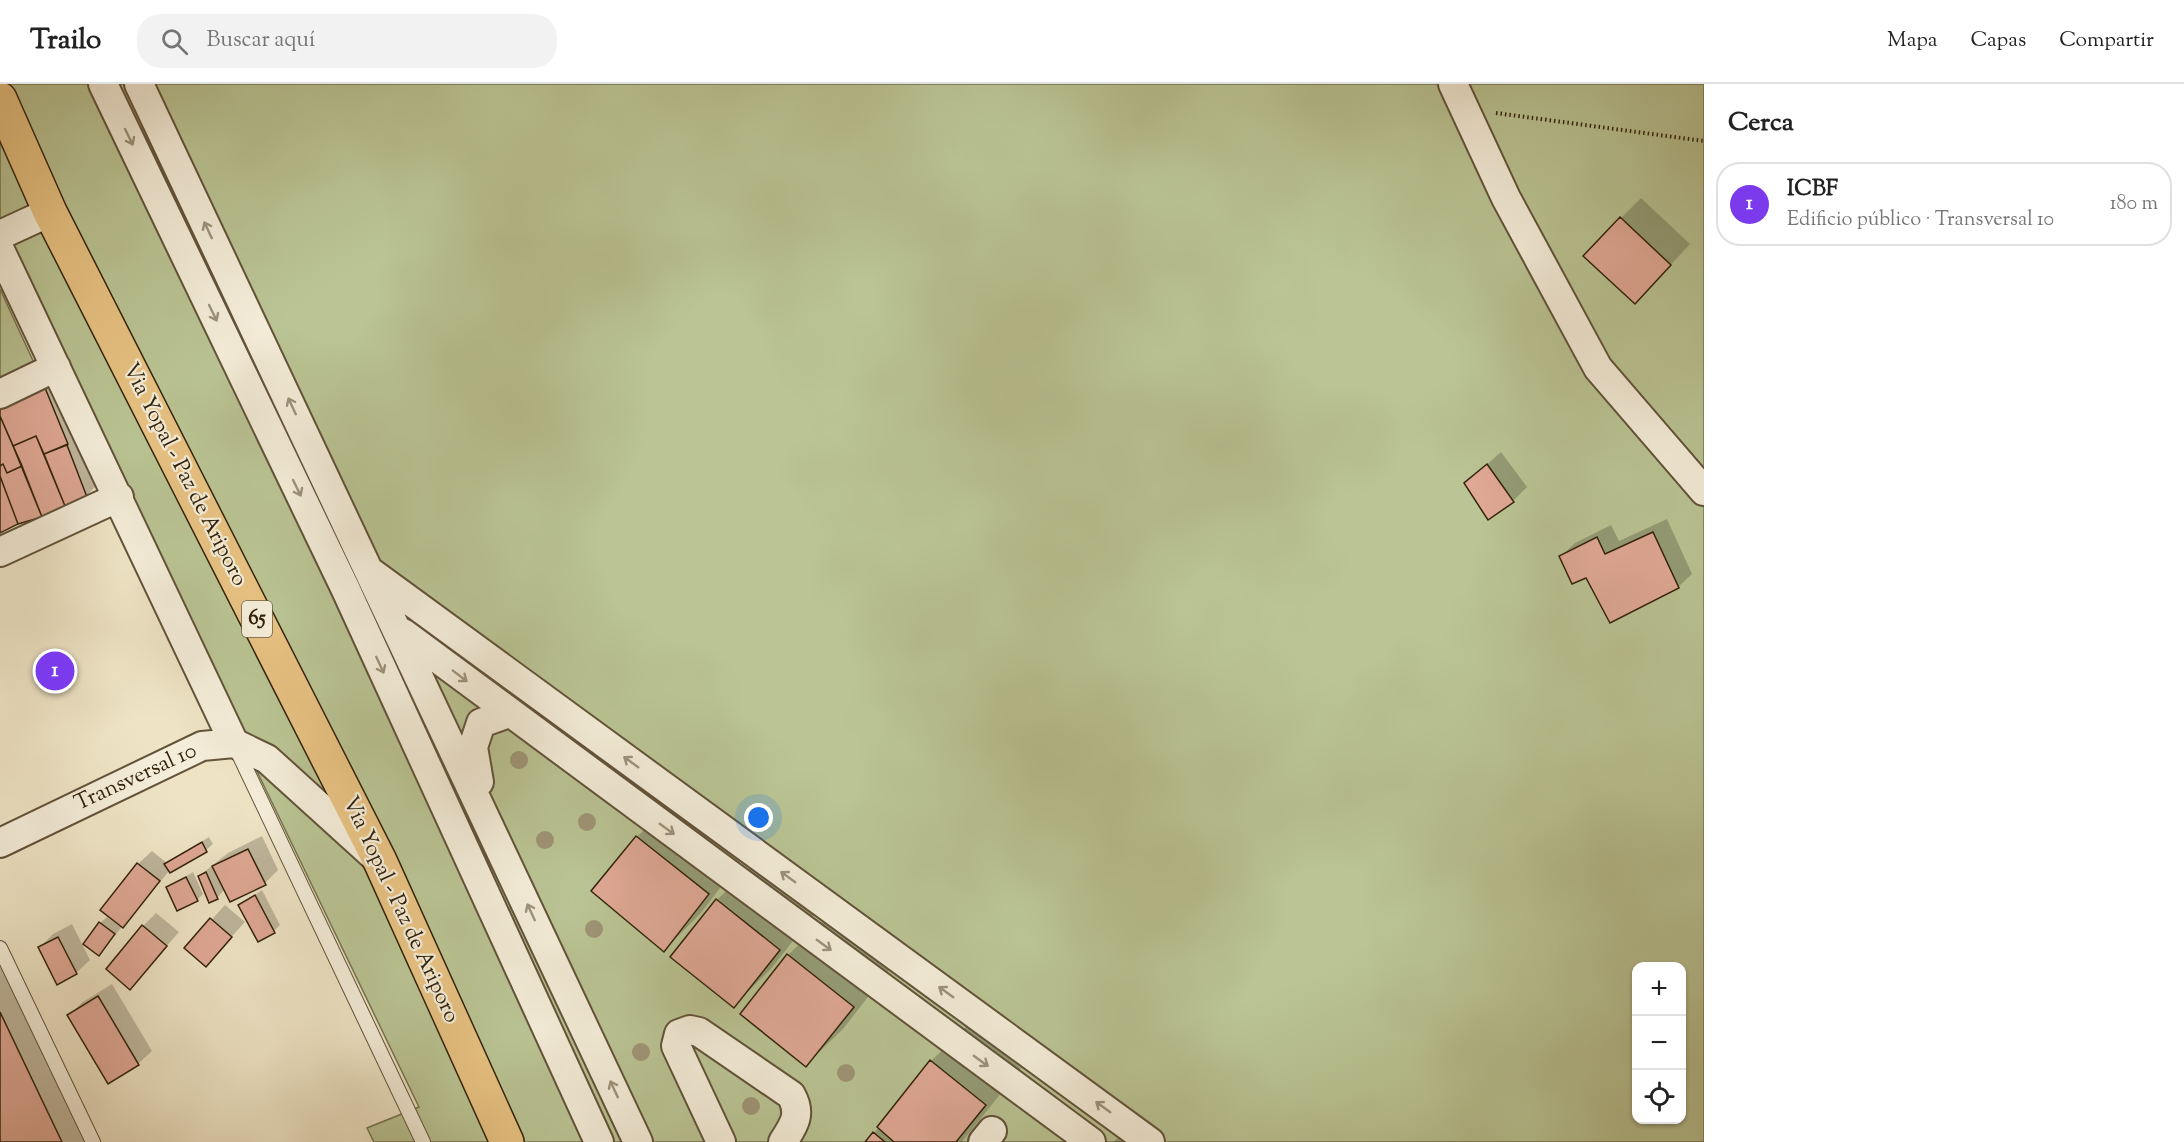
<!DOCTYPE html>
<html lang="es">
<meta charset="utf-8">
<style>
:root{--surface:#fff;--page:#f2f2f2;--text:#222;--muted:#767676;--line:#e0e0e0;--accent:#7c3aed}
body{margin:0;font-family:"Sorts Mill Goudy",serif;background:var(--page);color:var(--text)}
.controls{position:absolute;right:18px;bottom:18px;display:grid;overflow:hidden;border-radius:12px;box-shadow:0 2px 4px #0004}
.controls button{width:54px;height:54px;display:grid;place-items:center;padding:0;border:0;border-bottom:2px solid var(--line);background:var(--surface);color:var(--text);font:30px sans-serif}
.you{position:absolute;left:759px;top:734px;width:21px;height:21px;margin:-15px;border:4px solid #fff;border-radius:50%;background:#1a73e8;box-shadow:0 0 0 9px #1a73e833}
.badge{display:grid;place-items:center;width:39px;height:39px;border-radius:50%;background:var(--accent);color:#fff;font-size:20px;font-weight:700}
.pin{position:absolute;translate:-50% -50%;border:3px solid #fff;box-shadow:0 2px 6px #0006}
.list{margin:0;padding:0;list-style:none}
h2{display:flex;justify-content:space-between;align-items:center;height:78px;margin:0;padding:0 24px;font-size:26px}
h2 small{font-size:20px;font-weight:400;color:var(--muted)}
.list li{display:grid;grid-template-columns:39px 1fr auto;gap:18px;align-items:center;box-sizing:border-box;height:84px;margin:0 12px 12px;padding:0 12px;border:2px solid var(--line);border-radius:24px}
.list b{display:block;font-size:22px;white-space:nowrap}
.list p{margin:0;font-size:20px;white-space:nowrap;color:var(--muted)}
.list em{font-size:20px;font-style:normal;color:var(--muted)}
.icon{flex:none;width:33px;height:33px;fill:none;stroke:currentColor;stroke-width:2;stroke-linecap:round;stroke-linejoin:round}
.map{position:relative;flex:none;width:1704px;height:1058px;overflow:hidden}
header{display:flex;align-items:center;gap:36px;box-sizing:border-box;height:84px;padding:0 30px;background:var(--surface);border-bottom:2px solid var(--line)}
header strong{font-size:28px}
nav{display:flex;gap:33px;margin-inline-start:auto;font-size:21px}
.search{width:420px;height:54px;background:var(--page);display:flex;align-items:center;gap:15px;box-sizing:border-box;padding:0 21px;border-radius:24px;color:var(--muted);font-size:22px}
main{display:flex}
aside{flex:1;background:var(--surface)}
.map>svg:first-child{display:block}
.green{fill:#bac494;stroke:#767450;stroke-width:1.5;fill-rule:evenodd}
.shadow{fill:#0003}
.building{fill:#dfa895;stroke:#33230b;stroke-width:1.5}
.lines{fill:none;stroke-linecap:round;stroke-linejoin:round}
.lane-casing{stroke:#62533a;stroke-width:16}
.street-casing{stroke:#62533a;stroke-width:32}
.primary-casing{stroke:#33230b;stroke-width:36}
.path{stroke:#33230b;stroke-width:4;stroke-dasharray:1.5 3;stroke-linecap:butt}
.lane{stroke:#f4edd9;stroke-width:14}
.street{stroke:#f4edd9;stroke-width:28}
.primary{stroke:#e7c282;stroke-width:33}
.tree{fill:#9e9475}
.oneway{stroke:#9d927c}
.labels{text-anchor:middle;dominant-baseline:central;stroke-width:4.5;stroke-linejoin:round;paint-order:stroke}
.shield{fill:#f4edd9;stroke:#6d6049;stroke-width:1.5}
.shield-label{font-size:21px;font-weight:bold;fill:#33230b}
.street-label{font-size:22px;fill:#33230b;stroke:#f4edd9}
</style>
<header>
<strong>Trailo</strong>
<div class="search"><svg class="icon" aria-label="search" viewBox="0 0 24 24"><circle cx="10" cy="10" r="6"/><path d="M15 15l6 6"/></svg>Buscar aquí</div>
<nav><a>Mapa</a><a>Capas</a><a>Compartir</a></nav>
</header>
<main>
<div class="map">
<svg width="1704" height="1058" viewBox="0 0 1704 1058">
<rect width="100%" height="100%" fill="#eee4c5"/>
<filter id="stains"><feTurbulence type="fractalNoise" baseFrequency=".00333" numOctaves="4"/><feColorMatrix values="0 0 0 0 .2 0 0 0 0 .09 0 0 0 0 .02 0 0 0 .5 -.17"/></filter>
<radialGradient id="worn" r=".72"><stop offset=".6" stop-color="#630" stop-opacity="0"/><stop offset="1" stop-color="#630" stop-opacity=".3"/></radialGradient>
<path class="green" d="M0 0H1704V1058H374L367 1044 419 1023 0 155ZM1636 882H1682V1036H1636Z
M0 205 41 294 0 313Z"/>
<path class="shadow" d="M1641 114 1690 160 1655 198 1621 134Z
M56 287 100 398 86 412 0 448V310Z
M1501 368 1527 403 1513 417 1488 434 1466 399Z
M1667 435 1692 490 1678 503 1587 492 1561 472 1575 459 1611 441 1619 457Z
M674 716 744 773 700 830 664 866 593 807 637 753Z
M262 752 278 786 265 799 225 805 217 814 199 792 228 769Z
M209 753 213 760 206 766 170 786 105 863 100 839 107 833 119 842 121 840 138 780 152 767 167 779Z
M753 780 816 828 770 886 733 922 717 816Z
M193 788 203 810 197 816 168 803Z
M262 806 280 841 274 847 240 822Z
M225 821 245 838 206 881 186 864Z
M156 829 179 848 130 904 143 842Z
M825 835 889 886 843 945 806 981 788 871Z
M72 840 90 876 76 889 40 863 53 850Z
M12 873 101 1058H0V878Z
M112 900 152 967 138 980 69 931 83 918Z
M968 941 1021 984 962 1058H867L931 977Z
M1120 1052 1128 1058H1113Z"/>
<path class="building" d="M1620 133 1671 181 1635 220 1583 172Z
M43 299 68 360 44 370 36 352 13 362 0 332V317Z
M0 332 22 382 7 389 3 380 0 382Z
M36 352 65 422 42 433 13 362Z
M67 361 87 413 65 422 44 370Z
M3 380 7 389 22 382 42 433 18 440 0 392V382Z
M1487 380 1514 418 1488 436 1464 399Z
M0 392 18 440 0 449Z
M1653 448 1679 504 1610 539 1586 494 1572 500 1559 472 1597 453 1605 470Z
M636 752 709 810 664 868 591 807Z
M202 758 207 768 170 789 164 780Z
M248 765 266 801 230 818 212 782Z
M137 779 160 797 123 844 100 826Z
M206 788 218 815 209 819 198 792Z
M186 793 198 817 177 827 166 803Z
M255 811 275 849 258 858 238 821Z
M716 815 780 866 734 924 670 873Z
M210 834 232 853 206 883 184 864Z
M99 838 115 850 99 872 83 860Z
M142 841 167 862 130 906 106 885Z
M58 853 77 890 57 901 38 863Z
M787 870 854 923 806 983 740 930Z
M98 912 139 981 108 1000 67 931Z
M0 928 62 1058H0Z
M930 976 986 1021 956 1058H894L877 1043Z
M873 1048 885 1058H865Z"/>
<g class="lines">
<g class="lane-casing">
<path id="lane" d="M236 664 423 1058
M0 864 93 1058"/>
</g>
<g class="street-casing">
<path id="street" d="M103 0 346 506 599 1058
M139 0 638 1058
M1453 0 1506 114 1598 284 1704 407
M0 151 50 128
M0 166 234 659
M0 310 56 283
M0 468 119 413
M372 489 1150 1058
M403 549 1091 1058
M479 698 473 663 481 639 509 629
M0 759 202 662 234 659 267 675 375 773
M721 1058 676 962 679 950 690 946 699 948 791 1011C802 1030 794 1041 783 1058
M983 1058 992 1047"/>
</g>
<g class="primary-casing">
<path id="primary" d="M0 15 50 128 380 777 507 1058"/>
</g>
<path class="path" d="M1496 29 1704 57"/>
<use href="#lane" class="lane"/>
<use href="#street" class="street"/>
<use href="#primary" class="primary"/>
</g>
<g class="tree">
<circle cx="519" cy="676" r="9"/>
<circle cx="587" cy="738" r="9"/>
<circle cx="545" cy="756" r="9"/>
<circle cx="594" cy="845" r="9"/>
<circle cx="641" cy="968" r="9"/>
<circle cx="846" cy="989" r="9"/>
<circle cx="751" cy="1022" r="9"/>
</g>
<defs><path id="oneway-shaft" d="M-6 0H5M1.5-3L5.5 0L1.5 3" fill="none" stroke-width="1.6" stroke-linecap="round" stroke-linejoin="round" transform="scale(1.5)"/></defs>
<g class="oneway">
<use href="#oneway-shaft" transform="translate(129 53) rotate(64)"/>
<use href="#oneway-shaft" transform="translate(208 146) rotate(-115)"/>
<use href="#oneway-shaft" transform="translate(213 229) rotate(64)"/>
<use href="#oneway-shaft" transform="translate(292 322) rotate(-115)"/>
<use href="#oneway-shaft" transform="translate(297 404) rotate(64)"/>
<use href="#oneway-shaft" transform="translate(380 581) rotate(65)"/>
<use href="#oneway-shaft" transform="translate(460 592) rotate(37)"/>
<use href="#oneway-shaft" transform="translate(631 678) rotate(-144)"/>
<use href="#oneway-shaft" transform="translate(667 745) rotate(36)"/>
<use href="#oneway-shaft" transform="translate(788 793) rotate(-144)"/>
<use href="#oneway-shaft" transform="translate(531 828) rotate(-115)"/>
<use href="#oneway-shaft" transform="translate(824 861) rotate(36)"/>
<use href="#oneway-shaft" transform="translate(946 908) rotate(-144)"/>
<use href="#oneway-shaft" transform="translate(981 977) rotate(36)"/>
<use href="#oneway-shaft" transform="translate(614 1005) rotate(-115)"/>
<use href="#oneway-shaft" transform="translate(1103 1023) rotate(-144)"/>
</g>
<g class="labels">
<rect class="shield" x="242" y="517" width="30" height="36" rx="4.5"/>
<g class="shield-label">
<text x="257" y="535">65</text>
</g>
<g class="street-label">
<text transform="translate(184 391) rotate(63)">Via Yopal - Paz de Ariporo</text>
<text transform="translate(136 694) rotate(-25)">Transversal 10</text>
<text transform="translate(400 826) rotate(65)">Via Yopal - Paz de Ariporo</text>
</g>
</g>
<rect width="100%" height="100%" filter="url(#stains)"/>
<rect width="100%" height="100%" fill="url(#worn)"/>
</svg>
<div class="controls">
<button>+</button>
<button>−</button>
<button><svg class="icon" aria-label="locate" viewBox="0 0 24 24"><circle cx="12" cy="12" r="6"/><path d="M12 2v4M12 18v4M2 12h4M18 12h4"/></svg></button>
</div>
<div class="you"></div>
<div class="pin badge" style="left:55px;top:587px">1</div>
</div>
<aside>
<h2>Cerca<small></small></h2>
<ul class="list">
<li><span class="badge">1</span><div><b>ICBF</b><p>Edificio público · Transversal 10</p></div><em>180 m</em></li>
</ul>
</aside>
</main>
